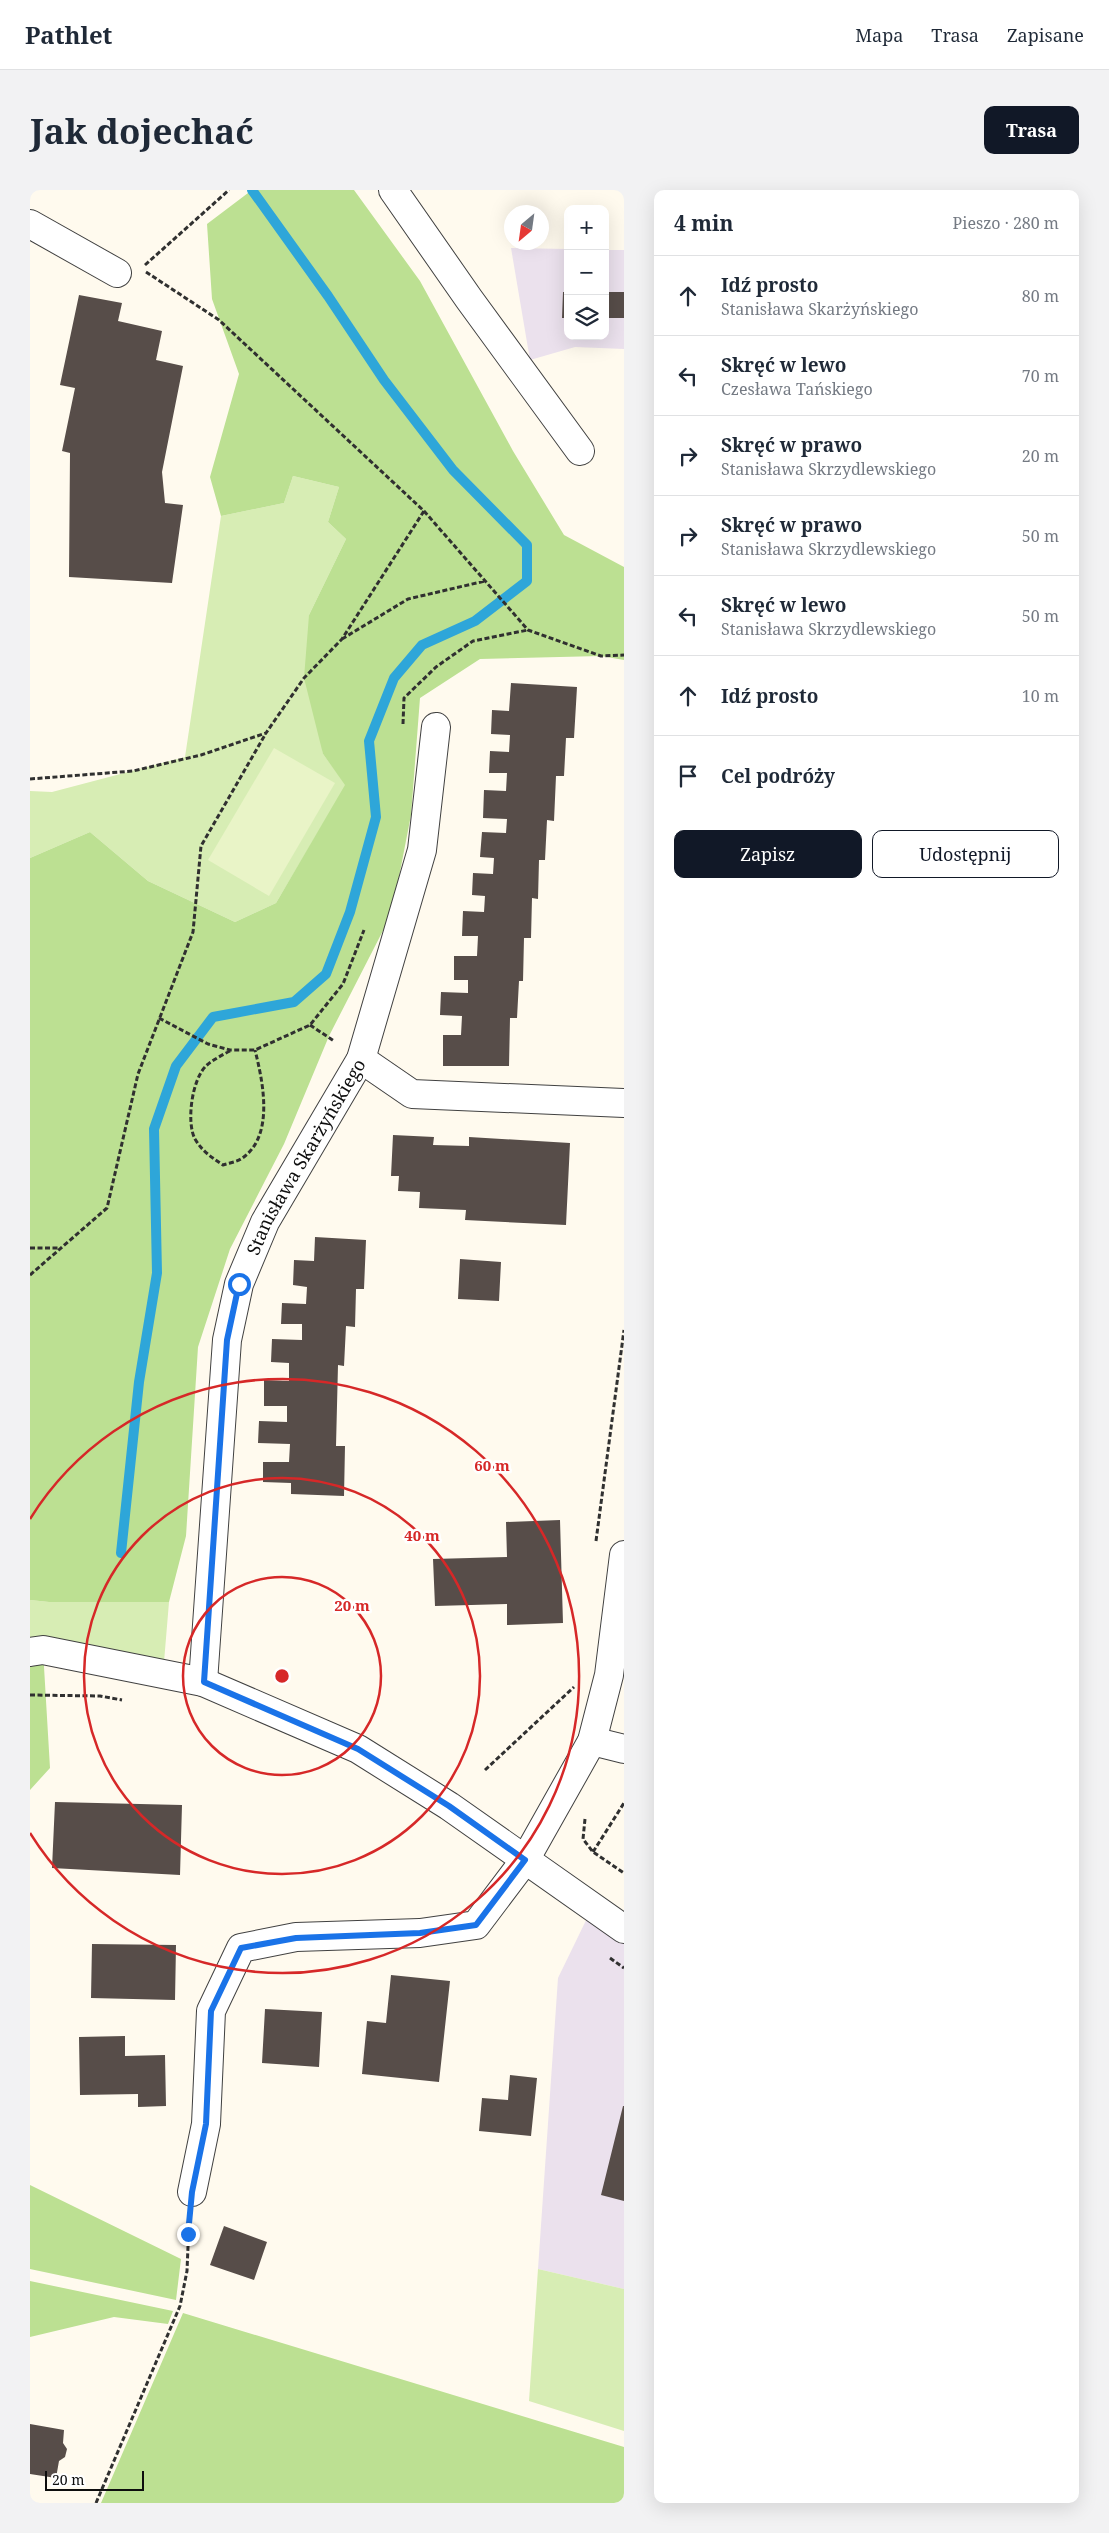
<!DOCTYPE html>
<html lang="pl">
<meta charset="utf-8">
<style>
:root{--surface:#fff;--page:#f2f2f3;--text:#1f2937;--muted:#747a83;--line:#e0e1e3;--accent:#111827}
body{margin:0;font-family:"Noto Serif",serif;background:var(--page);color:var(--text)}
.controls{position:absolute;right:15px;top:15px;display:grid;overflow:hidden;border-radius:10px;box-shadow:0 5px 20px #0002}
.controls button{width:45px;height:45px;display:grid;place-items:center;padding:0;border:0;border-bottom:1px solid var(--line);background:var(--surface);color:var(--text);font:25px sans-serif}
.compass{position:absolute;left:474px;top:15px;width:45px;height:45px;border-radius:50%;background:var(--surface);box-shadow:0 5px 20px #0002;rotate:209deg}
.scale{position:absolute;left:15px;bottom:12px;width:99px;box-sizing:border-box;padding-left:5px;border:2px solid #0e0e0e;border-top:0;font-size:14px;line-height:18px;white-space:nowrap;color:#0e0e0e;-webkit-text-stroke:4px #fff;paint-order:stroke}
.stop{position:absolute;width:15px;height:15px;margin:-11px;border:4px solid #1a73e8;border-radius:50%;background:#fff}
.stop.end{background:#1a73e8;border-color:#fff;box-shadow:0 1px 5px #0008}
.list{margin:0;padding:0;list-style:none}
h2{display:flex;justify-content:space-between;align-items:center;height:65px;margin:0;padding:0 20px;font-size:21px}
h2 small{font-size:16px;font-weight:400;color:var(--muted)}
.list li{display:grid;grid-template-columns:32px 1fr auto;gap:15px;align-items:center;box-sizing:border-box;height:80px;padding:0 20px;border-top:1px solid var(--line)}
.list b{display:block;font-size:19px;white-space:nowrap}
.list p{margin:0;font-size:16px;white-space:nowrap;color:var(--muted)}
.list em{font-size:16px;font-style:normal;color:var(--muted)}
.actions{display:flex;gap:10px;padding:15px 20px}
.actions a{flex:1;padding:11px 0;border:1px solid var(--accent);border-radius:10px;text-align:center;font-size:18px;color:var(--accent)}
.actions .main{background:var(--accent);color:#fff}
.icon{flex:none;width:28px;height:28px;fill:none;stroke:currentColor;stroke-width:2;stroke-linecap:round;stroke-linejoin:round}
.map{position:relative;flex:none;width:594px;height:2313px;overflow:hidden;border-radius:10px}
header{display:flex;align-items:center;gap:30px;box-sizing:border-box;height:70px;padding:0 25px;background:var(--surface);border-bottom:1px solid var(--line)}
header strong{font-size:24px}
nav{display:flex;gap:28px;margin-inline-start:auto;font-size:18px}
.intro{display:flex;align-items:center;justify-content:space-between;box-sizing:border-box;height:120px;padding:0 30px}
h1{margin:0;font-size:35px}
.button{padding:12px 22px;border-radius:10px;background:var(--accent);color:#fff;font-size:18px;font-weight:700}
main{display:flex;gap:30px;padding:0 30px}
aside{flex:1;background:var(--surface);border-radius:10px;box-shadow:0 5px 20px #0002}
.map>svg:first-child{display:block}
.industrial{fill:#ebe1ed}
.green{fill:#d7edb4}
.forest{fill:#bce092}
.pitch{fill:#e9f4c7}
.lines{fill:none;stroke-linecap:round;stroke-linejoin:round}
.stream{stroke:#2ea6d9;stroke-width:10}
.building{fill:#574d49}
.minor-casing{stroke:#414141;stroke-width:30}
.path{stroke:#303030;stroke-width:3;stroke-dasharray:5 2.5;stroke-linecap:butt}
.minor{stroke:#fff;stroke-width:28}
.route{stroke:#1a73e8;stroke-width:6}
.ring{fill:none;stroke:#d62828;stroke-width:2.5}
.labels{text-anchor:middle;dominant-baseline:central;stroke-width:5;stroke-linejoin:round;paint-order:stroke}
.street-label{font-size:18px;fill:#0e0e0e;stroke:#fff}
.centre{fill:#d62828;stroke:#fff;stroke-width:2.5}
.ring-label{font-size:15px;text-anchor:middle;font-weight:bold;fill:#d62828;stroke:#fff;stroke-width:5;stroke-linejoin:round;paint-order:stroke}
</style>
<header>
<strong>Pathlet</strong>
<nav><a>Mapa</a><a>Trasa</a><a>Zapisane</a></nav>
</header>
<div class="intro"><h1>Jak dojechać</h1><a class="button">Trasa</a></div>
<main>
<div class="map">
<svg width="594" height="2313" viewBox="0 0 594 2313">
<rect width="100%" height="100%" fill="#fffaee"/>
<path class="industrial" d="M481 58 538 59V146H575V60H594V159L545 157 500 170Z
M563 1716 594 1739V2099L508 2079 528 1788Z"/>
<path class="green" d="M263 286 309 297 298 332 316 349 279 425 293 564 316 595 246 713 205 732 118 691 60 642 0 668V601L22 602 155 567 191 326 254 313Z
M0 1410 19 1412H139L133 1484 0 1467Z
M508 2079 594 2099V2241L499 2211Z"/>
<path class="forest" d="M222 0H324L390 91 483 261 534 345 594 377V470L571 466 450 469 390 508 381 625 362 723 299 846 254 954 200 1059 168 1157 156 1346 139 1412H19L0 1410V668L60 642 118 691 205 732 246 713 315 595 293 564 274 488 279 425 316 349 298 332 309 297 263 286 254 313 191 326 180 287 209 184 182 109 177 34Z
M13 1460 20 1578 0 1600V1467Z
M0 1995 151 2069 146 2110 0 2079Z
M0 2091 143 2121 138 2134 84 2127 0 2147Z
M153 2123 594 2257V2313H71Z"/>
<path class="pitch" d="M244 558 305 593 239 706 178 670Z"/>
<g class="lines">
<path class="stream" d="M91 1363 109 1192 127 1083 124 939 146 876 183 827 264 812 296 784 320 722 346 627 339 551 364 488 392 455 445 431 497 391V355L423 280 354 190 298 106 222 0"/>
</g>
<path class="building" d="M533 102H538V128H532Z
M575 102H594V128H575Z
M49 105 92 113 88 131 132 141 126 170 153 176 132 282 135 313 153 315 142 393 39 387 40 263 32 261 45 198 30 195Z
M481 493 547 497 544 548H536L534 586H526L524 631 517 630 515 670H509L508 709 502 708 501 748H494L493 791H489L487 828H480L479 876H413V845H431L432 826 410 825 411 802 438 803V790H424V766H447L448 746H432L433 721 454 722 455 706 442 705 443 683 463 684 464 668 450 667 452 642 476 643 477 629 453 628 454 600 476 601 477 583H459L460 561 479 562 480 545 461 544 462 520 479 521Z
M363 945 404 947 403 955 439 956V947L540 953 536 1035 435 1030 436 1020 389 1018 390 1002 368 1001 369 986H361Z
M285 1047 336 1050 334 1099H326L325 1137 316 1136 314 1176 308 1175 306 1256H315L314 1306 261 1304V1293L233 1292V1272H259L260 1254 228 1253 229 1231 257 1232V1216H234V1190L259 1191V1173L241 1172 242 1149 272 1150V1134H251L252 1113 276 1114 277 1097 263 1095 264 1070 284 1071Z
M430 1069 471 1072 469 1111 428 1109Z
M530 1330 533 1433 477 1435V1414L405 1416 403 1369 477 1367 476 1332Z
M25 1612 152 1615 150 1685 22 1678Z
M62 1754 146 1755 145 1810 61 1808Z
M361 1785 420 1791 409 1892 332 1884 337 1831 356 1833Z
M235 1819 292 1822 289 1877 232 1873Z
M95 1846V1866L135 1865 136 1916 108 1917V1904L50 1905 49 1847Z
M480 1885 507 1888 501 1946 449 1941 452 1908 478 1910Z
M593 1916H594V2011L571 2005Z
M194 2036 237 2052 224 2090 180 2075Z
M0 2234 34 2240 33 2253 37 2259 35 2267 29 2271 26 2288 0 2284Z"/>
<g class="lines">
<g class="minor-casing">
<g id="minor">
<path d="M363 0 439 109 550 261"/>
<path d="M0 34 87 83"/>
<path d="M331 869 382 904 594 913"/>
<path d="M0 1462 13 1460 173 1492 328 1559 419 1616 594 1739"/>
<path id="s1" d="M173 1492 197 1150 209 1094 235 1032 331 869 392 660 406 537"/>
<path d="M562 1551 594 1559"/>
<path d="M162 2002 176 1934 181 1821 211 1758 266 1747 390 1743 446 1735 495 1670 562 1551 579 1485 594 1365"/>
</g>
</g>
<path class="path" d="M115 75 199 0
M116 82 189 130 394 321 498 440 571 466 594 465
M312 449 378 409 455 391
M373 534 374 508 406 477 443 451 498 440
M0 589 103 581 171 565 236 543 274 488 312 449 394 321
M129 828 178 854 200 860H225L280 835 313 794 334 740
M280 835 304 851
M200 861C192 865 183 870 177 875 162 888 156 932 165 949 172 961 181 967 193 975 199 973 206 972 211 969 245 947 233 892 225 860
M0 1058H31
M0 1085 77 1018 108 884 163 742 171 656 236 543
M566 1351 594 1140
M0 1505 70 1506 92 1510
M455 1580 544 1497
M555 1629 553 1649 563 1662 594 1683
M563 1662 594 1613
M580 1768 594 1778
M66 2313 150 2116 157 2081 159 2032"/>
<use href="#minor" class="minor"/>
</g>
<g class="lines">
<path class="route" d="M158 2044 162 2002 176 1934 181 1821 211 1758 266 1748 390 1743 446 1735 495 1670 419 1616 328 1559 174 1492 197 1150 209 1094"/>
</g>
<g class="ring">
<circle cx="252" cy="1486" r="99"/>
<circle cx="252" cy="1486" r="198"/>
<path d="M0 1329A297 297 0 1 1 0 1643"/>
</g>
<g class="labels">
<g class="street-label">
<text stroke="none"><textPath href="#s1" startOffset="544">Stanisława Skarżyńskiego</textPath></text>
</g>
</g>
<circle cx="252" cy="1486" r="8" class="centre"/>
<g class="ring-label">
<text x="462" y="1281">60 m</text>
<text x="392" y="1351">40 m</text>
<text x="322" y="1421">20 m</text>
</g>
</svg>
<div class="controls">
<button>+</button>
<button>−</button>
<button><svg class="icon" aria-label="layers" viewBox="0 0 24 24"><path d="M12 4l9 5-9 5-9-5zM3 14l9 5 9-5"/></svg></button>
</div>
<svg class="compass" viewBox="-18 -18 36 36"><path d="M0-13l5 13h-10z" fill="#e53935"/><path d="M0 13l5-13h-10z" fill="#747a83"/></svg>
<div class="scale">20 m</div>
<div class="stop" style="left:209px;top:1094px"></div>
<div class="stop end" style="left:158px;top:2044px"></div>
</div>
<aside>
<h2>4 min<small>Pieszo · 280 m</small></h2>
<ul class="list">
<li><svg class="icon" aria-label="ahead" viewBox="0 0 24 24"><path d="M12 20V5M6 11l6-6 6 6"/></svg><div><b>Idź prosto</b><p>Stanisława Skarżyńskiego</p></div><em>80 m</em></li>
<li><svg class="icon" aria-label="left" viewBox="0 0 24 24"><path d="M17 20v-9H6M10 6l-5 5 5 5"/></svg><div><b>Skręć w lewo</b><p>Czesława Tańskiego</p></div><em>70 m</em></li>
<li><svg class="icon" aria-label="right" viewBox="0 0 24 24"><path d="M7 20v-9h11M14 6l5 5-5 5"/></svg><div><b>Skręć w prawo</b><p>Stanisława Skrzydlewskiego</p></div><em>20 m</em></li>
<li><svg class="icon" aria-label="right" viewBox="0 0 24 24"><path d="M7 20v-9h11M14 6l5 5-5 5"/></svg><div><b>Skręć w prawo</b><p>Stanisława Skrzydlewskiego</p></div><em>50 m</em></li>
<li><svg class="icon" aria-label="left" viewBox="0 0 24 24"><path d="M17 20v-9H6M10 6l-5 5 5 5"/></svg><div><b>Skręć w lewo</b><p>Stanisława Skrzydlewskiego</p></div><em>50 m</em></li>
<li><svg class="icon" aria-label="ahead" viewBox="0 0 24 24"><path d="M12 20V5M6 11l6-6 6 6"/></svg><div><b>Idź prosto</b></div><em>10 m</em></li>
<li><svg class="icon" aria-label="arrive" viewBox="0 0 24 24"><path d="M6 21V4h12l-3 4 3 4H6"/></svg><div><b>Cel podróży</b></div></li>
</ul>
<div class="actions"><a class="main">Zapisz</a><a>Udostępnij</a></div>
</aside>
</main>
